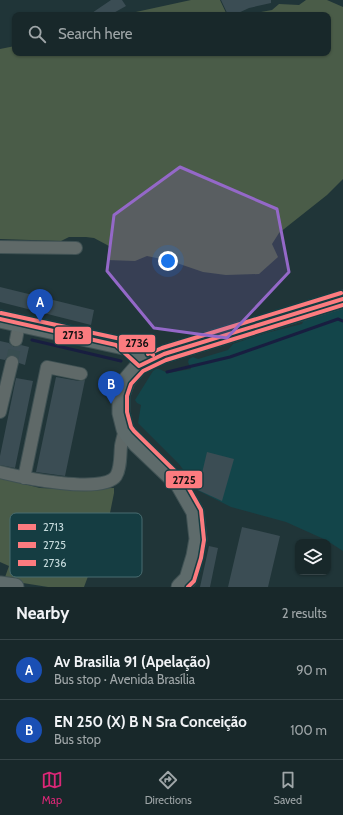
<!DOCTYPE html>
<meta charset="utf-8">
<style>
:root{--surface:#18282a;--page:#253436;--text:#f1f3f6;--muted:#9fa6a8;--line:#364447;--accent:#db2777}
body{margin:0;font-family:Cabin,sans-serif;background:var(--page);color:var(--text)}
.controls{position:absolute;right:12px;bottom:12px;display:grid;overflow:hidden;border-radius:8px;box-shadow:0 1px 3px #0004}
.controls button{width:36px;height:36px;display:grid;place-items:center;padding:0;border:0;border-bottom:1px solid var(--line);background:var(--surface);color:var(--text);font:20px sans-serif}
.you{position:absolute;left:168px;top:261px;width:14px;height:14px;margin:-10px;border:3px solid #fff;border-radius:50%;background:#1a73e8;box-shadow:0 0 0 6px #1a73e833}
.badge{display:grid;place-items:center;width:26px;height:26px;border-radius:50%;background:var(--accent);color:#fff;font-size:13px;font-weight:700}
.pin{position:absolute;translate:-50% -33px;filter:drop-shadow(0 1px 2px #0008)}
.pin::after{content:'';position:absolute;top:21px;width:14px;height:12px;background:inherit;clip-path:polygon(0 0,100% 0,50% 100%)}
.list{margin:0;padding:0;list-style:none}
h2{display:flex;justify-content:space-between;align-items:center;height:52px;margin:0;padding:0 16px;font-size:17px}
h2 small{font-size:13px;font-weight:400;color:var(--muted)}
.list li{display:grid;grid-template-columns:26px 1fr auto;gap:12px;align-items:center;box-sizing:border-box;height:60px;padding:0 16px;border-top:1px solid var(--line)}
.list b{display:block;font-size:15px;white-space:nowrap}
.list p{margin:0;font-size:13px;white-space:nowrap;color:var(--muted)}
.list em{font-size:13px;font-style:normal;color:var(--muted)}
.icon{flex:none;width:22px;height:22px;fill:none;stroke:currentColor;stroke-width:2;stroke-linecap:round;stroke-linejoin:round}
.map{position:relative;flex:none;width:343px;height:587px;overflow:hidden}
.search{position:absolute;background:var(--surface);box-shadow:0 1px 3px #0004;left:12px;right:12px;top:12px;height:44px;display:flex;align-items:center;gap:10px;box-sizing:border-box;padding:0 14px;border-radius:8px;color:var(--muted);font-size:15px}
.sheet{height:172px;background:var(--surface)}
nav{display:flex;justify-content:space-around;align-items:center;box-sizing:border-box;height:56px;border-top:1px solid var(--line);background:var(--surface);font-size:11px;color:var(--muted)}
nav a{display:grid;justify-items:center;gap:2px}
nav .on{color:var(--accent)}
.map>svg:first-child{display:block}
.built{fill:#13454a}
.green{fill:#4a5c48}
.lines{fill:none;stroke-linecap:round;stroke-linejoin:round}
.stream{stroke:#181e40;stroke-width:3}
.building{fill:#3b4d54}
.street-tunnel{stroke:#384d50;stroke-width:12;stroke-dasharray:12 6;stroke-linecap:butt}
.street-casing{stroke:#3f5153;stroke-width:14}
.secondary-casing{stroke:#3f5153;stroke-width:19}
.street{stroke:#5f6968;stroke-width:12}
.secondary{stroke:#5e6b6b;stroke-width:17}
.bus-1-casing{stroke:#153d42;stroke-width:7}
.bus-2-casing{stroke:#153d42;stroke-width:7}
.bus-3-casing{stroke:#153d42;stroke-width:7}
.bus-1{stroke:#fc7b7f;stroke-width:4}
.bus-2{stroke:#fc7b7f;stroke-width:4}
.bus-3{stroke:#fc7b7f;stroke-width:4}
.marked{fill:#9468c8;fill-opacity:0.2;stroke:#9468c8;stroke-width:3;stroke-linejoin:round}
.key{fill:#153d42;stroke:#496c70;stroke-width:1}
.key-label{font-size:11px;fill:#c3d8da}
.line-badge{stroke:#153d42;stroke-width:1.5}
.pale-badge-label{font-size:11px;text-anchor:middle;font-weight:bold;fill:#111}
</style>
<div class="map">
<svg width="343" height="587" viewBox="0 0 343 587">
<rect width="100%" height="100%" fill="#203538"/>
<path class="built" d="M343 306V551L326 540 286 522 231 507 197 490 191 480 179 464 138 423 141 405 137 403 135 400 153 371 156 369H159L168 373 191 369 188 362 189 359 193 357 198 359 228 350 233 344 266 333 302 324 304 319Z"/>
<path class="green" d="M191 0H220L227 15H122Z
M306 0H327L343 7V179L327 195 279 233 272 244 278 257 259 274 226 275 203 272 171 261 147 256 135 261 107 260 109 246 94 238 86 237H69L61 241 0 239V49L15 46V53H328V15H244L272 10 279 4 299 5Z
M0 478 40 488 64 489 114 488V493L108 523 84 587H48L4 580 9 566 0 562Z"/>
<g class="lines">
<path class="stream" d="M32 340 121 361
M167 372 230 357 338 319 343 321"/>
</g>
<path class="building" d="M111 0H122L126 6 110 15H89Z
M221 0H271V3L249 8 234 15H228Z
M0 287 94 310 91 325 0 302Z
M0 341 9 343 14 347 21 345 29 347 25 365 19 363 17 357 13 355 7 357 5 360 0 359Z
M56 377 79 381 85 380 65 476 36 472Z
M16 378 33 381 15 468 0 465V456Z
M207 452 234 459 222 501 198 490Z
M242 527 280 536 268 587H228Z
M209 546 218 548 210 587H200Z"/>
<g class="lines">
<path class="street-tunnel" d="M12 362 16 340"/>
<g class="street-casing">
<path id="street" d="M0 247 76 248
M16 340 19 324
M0 412 12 362
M0 472C20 477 103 495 116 476 121 468 120 456 121 446 122 440 124 434 125 429
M24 478 47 367 81 374"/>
</g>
<g class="secondary-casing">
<path id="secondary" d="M0 319 133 348 150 360
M0 585 15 587
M180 587 188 579 195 556 198 539 195 512 179 484 136 443 129 435 125 429 121 413V395L126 381 131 375 139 366 150 360 164 354 343 299"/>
</g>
<use href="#street" class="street"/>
<use href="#secondary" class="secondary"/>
<g class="bus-1-casing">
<path id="bus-1" d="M0 319 116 345 139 366
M139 366 164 354 343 299"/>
</g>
<g class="bus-2-casing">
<path id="bus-2" d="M188 587 194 581 201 558 204 540 201 510 184 480 134 431 131 427 127 412V396L131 384 143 371 166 360 343 305"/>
</g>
<g class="bus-3-casing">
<path id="bus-3" d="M1 313 135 342 153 355
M148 354 162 348 341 293"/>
</g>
<use href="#bus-1" class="bus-1"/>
<use href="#bus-2" class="bus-2"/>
<use href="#bus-3" class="bus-3"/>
</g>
<path class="marked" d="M180 167 277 209 289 272 227 338 154 328 107 271 114 215Z"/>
<rect x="10" y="513" width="132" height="64" rx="6" class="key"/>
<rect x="18" y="524" width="18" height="6" fill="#fc7b7f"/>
<rect x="18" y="542" width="18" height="6" fill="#fc7b7f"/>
<rect x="18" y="560" width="18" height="6" fill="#fc7b7f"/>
<g class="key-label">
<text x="43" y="531">2713</text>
<text x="43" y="549">2725</text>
<text x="43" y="567">2736</text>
</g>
<g class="line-badge">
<rect x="54" y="326" width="38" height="19" rx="4" fill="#fc7b7f"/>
<rect x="118" y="334" width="38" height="19" rx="4" fill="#fc7b7f"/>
<rect x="165" y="470" width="38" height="19" rx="4" fill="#fc7b7f"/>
</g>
<g class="pale-badge-label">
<text x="73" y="339">2713</text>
<text x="137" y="347">2736</text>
<text x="184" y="484">2725</text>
</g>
</svg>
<div class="controls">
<button><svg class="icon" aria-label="layers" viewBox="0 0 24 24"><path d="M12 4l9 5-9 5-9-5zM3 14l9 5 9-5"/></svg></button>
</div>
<div class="you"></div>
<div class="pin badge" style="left:40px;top:322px;background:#1a4fb4">A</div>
<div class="pin badge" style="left:111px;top:404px;background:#1a4fb4">B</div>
<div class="search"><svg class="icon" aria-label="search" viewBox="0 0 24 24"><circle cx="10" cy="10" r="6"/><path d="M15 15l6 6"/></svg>Search here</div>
</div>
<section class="sheet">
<h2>Nearby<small>2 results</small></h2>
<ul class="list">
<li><span class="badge" style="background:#1a4fb4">A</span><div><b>Av Brasilia 91 (Apelação)</b><p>Bus stop · Avenida Brasília</p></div><em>90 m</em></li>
<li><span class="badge" style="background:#1a4fb4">B</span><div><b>EN 250 (X) B N Sra Conceição</b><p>Bus stop</p></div><em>100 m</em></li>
</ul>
</section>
<nav>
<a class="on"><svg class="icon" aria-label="map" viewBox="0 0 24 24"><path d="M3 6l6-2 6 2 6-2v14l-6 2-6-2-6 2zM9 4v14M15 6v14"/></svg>Map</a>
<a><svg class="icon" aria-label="directions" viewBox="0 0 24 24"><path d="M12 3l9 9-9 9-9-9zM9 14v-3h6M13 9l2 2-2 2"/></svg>Directions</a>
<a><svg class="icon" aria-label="saved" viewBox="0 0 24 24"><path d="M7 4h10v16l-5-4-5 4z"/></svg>Saved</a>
</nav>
